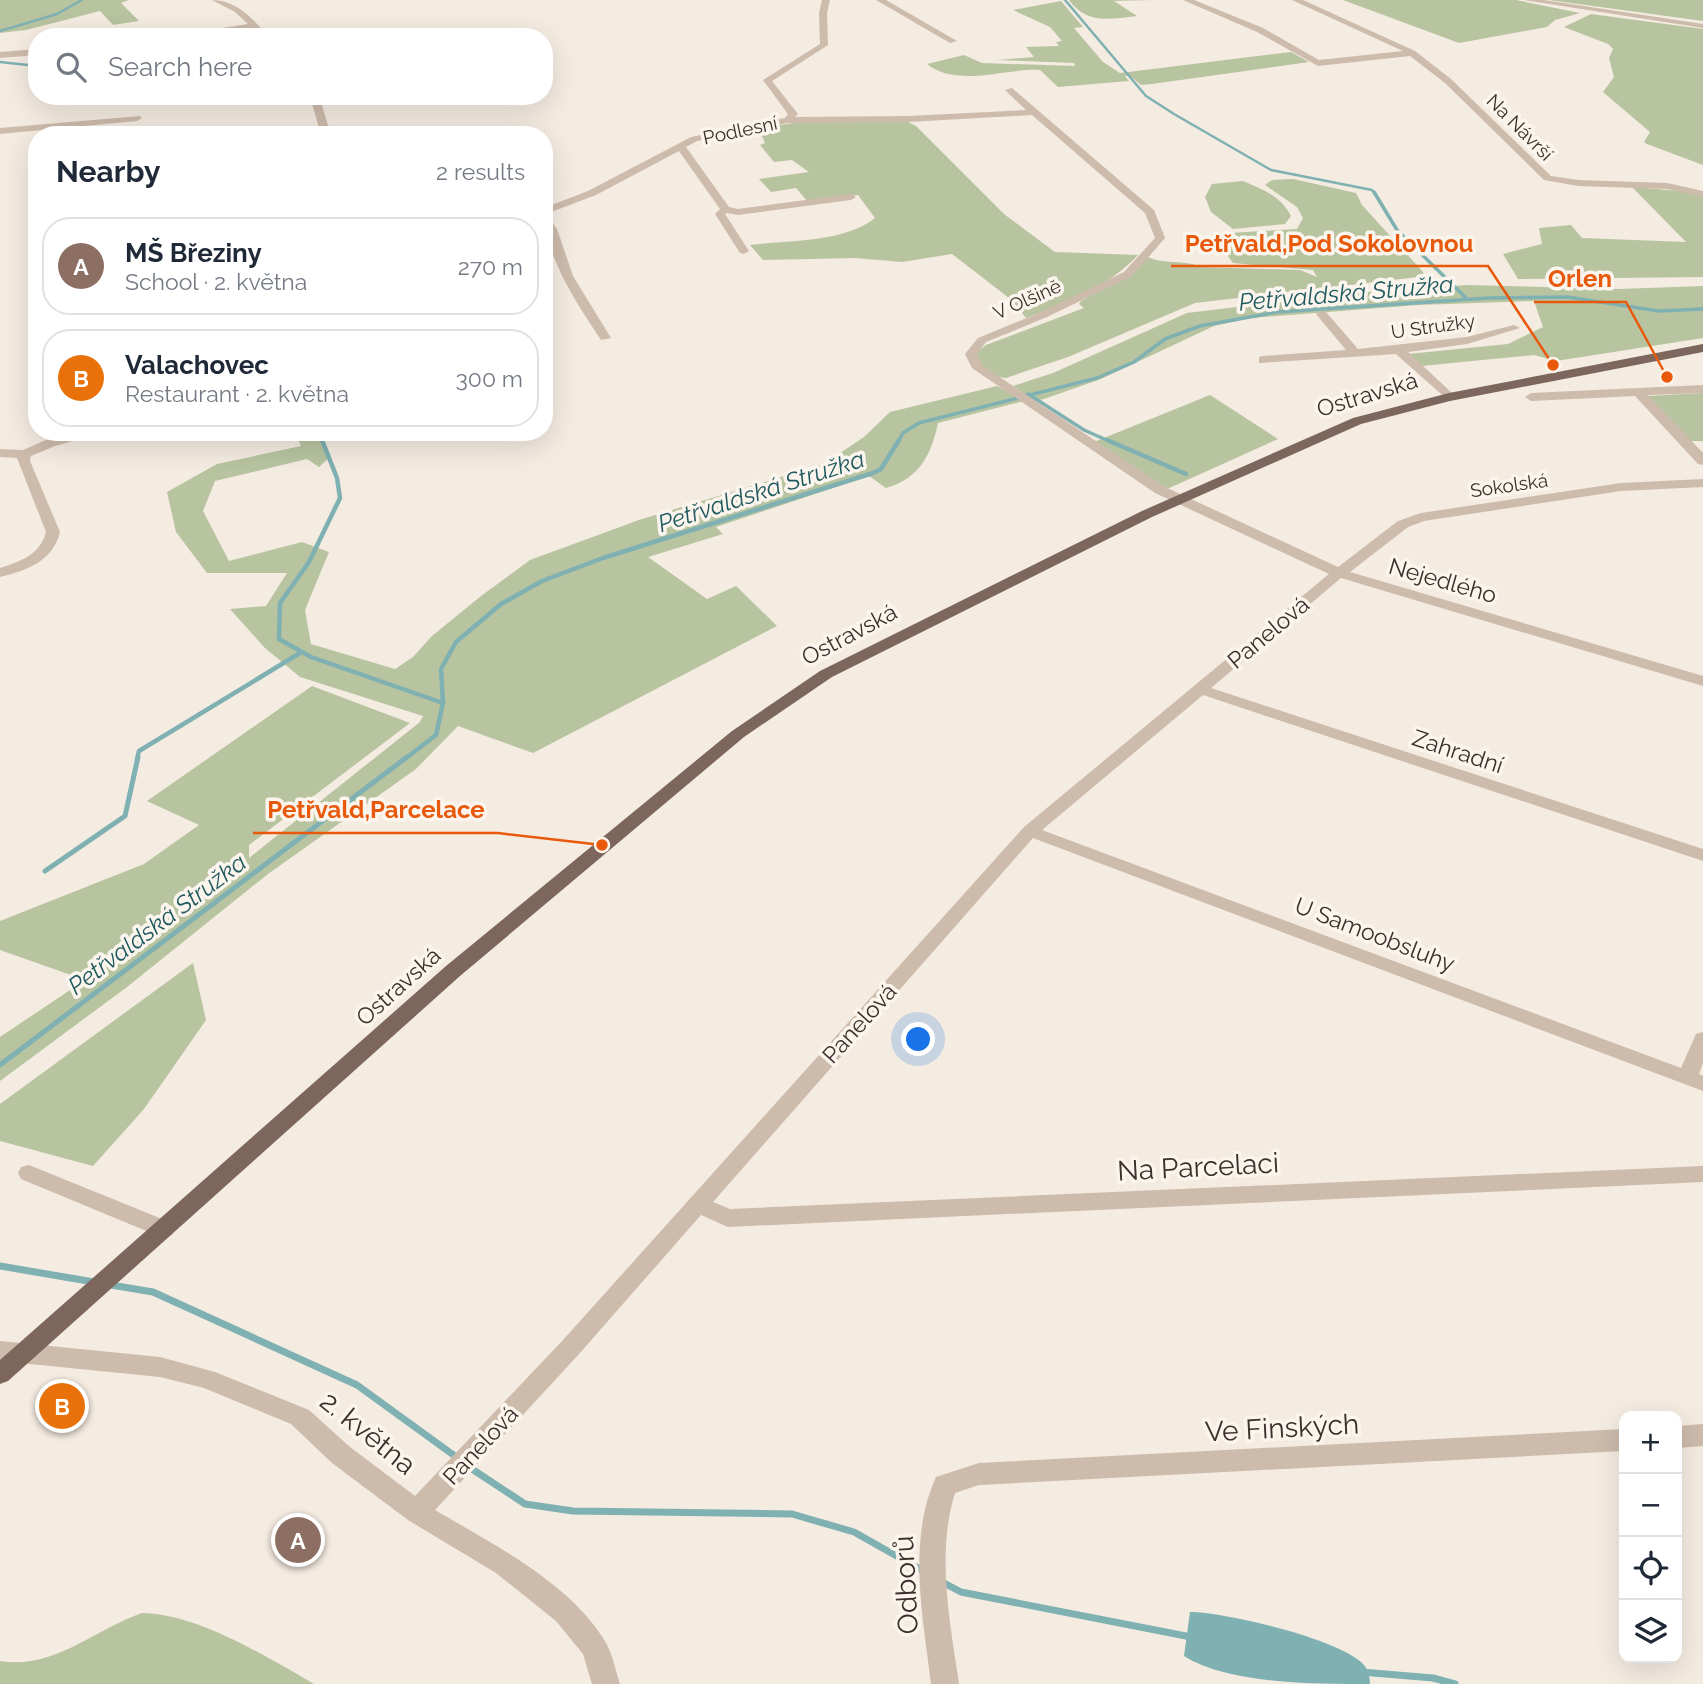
<!DOCTYPE html>
<meta charset="utf-8">
<style>
:root{--surface:#fff;--page:#f2f2f3;--text:#1f2937;--muted:#747a83;--line:#e0e1e3;--accent:#b45309}
body{margin:0;font-family:Raleway,sans-serif;background:var(--page);color:var(--text)}
.controls{position:absolute;right:21px;bottom:21px;display:grid;overflow:hidden;border-radius:14px;box-shadow:0 7px 28px #0002}
.controls button{width:63px;height:63px;display:grid;place-items:center;padding:0;border:0;border-bottom:2px solid var(--line);background:var(--surface);color:var(--text);font:35px sans-serif}
.you{position:absolute;left:919px;top:1040px;width:24px;height:24px;margin:-18px;border:5px solid #fff;border-radius:50%;background:#1a73e8;box-shadow:0 0 0 10px #1a73e833}
.badge{display:grid;place-items:center;width:46px;height:46px;border-radius:50%;background:var(--accent);color:#fff;font-size:23px;font-weight:700}
.pin{position:absolute;translate:-50% -50%;border:4px solid #fff;box-shadow:0 2px 7px #0006}
.list{margin:0;padding:0;list-style:none}
h2{display:flex;justify-content:space-between;align-items:center;height:91px;margin:0;padding:0 28px;font-size:30px}
h2 small{font-size:23px;font-weight:400;color:var(--muted)}
.list li{display:grid;grid-template-columns:46px 1fr auto;gap:21px;align-items:center;box-sizing:border-box;height:98px;margin:0 14px 14px;padding:0 14px;border:2px solid var(--line);border-radius:28px}
.list b{display:block;font-size:26px;white-space:nowrap}
.list p{margin:0;font-size:23px;white-space:nowrap;color:var(--muted)}
.list em{font-size:23px;font-style:normal;color:var(--muted)}
.icon{flex:none;width:38px;height:38px;fill:none;stroke:currentColor;stroke-width:2;stroke-linecap:round;stroke-linejoin:round}
.map{position:relative;flex:none;width:1703px;height:1684px;overflow:hidden}
.search{position:absolute;background:var(--surface);box-shadow:0 7px 28px #0002;left:28px;top:28px;width:525px;height:77px;display:flex;align-items:center;gap:18px;box-sizing:border-box;padding:0 24px;border-radius:28px;color:var(--muted);font-size:26px}
.panel{position:absolute;background:var(--surface);box-shadow:0 7px 28px #0002;left:28px;top:126px;width:525px;height:315px;border-radius:28px}
.map>svg:first-child{display:block}
.green{fill:#b8c4a0}
.water{fill:#7fb0b2}
.lines{fill:none;stroke-linecap:round;stroke-linejoin:round}
.stream-far4{stroke:#7fb0b2;stroke-width:2.5}
.stream-far3{stroke:#7fb0b2;stroke-width:3.5}
.stream-far2{stroke:#7fb0b2;stroke-width:4.5}
.stream-far1{stroke:#7fb0b2;stroke-width:5}
.stream{stroke:#7fb0b2;stroke-width:7}
.minor{fill:#cdbbac;fill-rule:evenodd}
.major{fill:#7d675c;fill-rule:evenodd}
.labels{text-anchor:middle;dominant-baseline:central;stroke-width:7;stroke-linejoin:round;paint-order:stroke}
.far-street-label{font-size:19px;fill:#3b302b;stroke:#fbf5ee}
.street-label{font-size:23px;fill:#3b302b;stroke:#fbf5ee}
.water-label{font-size:24px;font-style:italic;fill:#1f5a5e;stroke:#fbf5ee}
.near-street-label{font-size:28px;fill:#3b302b;stroke:#fbf5ee}
.leader{fill:none;stroke:#e8590c;stroke-width:2.5}
.callout-dot{fill:#e8590c;stroke:#fbf5ee;stroke-width:2.5}
.callout-label{font-size:24px;text-anchor:middle;font-weight:bold;fill:#e8590c;stroke:#fbf5ee;stroke-width:7;stroke-linejoin:round;paint-order:stroke}
</style>
<div class="map">
<svg width="1703" height="1684" viewBox="0 0 1703 1684">
<rect width="100%" height="100%" fill="#f4ebe1"/>
<path class="green" d="M0 0H129L121 3 139 21 113 25 100 11 26 30 0 33Z
M1069 0H1152L1114 1 1137 16C1110 19 1087 25 1069 0Z
M1343 0H1516L1580 13 1555 20 1547 27 1459 43Z
M1549 0H1703V21Z
M1061 1 1083 27 1074 28 1103 62 1120 73 1291 52 1309 62 1152 84 1141 85 1129 75 1125 76 1129 81 1058 87 1040 70C1005 68 957 88 927 64L964 55 982 63 1075 66 1074 63 998 60 1034 57 1026 47 1059 46 1056 42 1062 41 1050 27 1013 10Z
M1591 14 1703 29V165L1647 144 1644 142 1650 132 1603 92 1614 77 1609 58 1613 49 1608 44 1564 27Z
M906 121 916 126 1004 214 1055 252 1138 255C1107 288 1068 302 1026 318L1013 301 952 254 902 262 855 258 763 260 750 245C789 240 843 243 875 218L858 195 808 202 796 188 771 192 759 179 809 172 792 160 774 162 760 145 765 143 758 128 801 122Z
M1293 179 1356 193 1362 205 1424 273 1418 277 1195 303 1068 357 1006 378 991 376 979 366 975 354 986 345 1084 308 1079 304 1081 301 1129 273 1146 256C1162 265 1183 259 1201 267L1300 270 1317 277 1313 270 1233 263 1212 234 1297 229 1303 218 1297 207 1265 185 1272 180Z
M1243 181C1262 189 1281 196 1291 216L1285 224 1233 229 1211 212 1205 197 1212 184Z
M1632 187 1703 193V277L1518 279 1503 254 1542 244 1539 228 1571 225 1582 238 1686 242Z
M1467 285 1618 289 1703 286V338L1556 361 1534 355 1421 366 1408 354 1508 344 1543 327 1534 301 1418 305 1251 318 1214 326 1101 379 1044 399 1035 401 1013 386 1053 373 1187 313 1354 293Z
M997 386 1024 401 938 423C931 455 920 478 886 488L869 476 716 527 723 534 648 557 707 599 736 586 777 626 533 753 458 726 416 769 268 874 127 987 0 1081V1037L85 980 0 950V921L144 864 199 825 147 801 312 686 410 723 249 845V858L420 722 423 716 300 677 265 648 230 609 266 606 287 573H207L176 532 167 492 217 464 301 446 295 432H319L331 456 319 467 307 459 215 481 203 511 229 561 302 542 329 552 305 610 311 644 395 669 413 657 432 636 481 596 530 560 639 520 824 464 864 437 890 412Z
M1703 393V441H1691L1647 396Z
M1210 395 1278 439 1165 490 1094 442Z
M193 963 206 1020 144 1109 93 1166 0 1141V1104Z
M142 1613C198 1614 265 1656 314 1684H0V1661C54 1670 95 1629 142 1613Z"/>
<path class="water" d="M1190 1612C1225 1612 1339 1639 1363 1664 1368 1669 1370 1677 1370 1684 1315 1684 1228 1684 1184 1656Z"/>
<g class="lines">
<path class="stream-far4" d="M1065 0 1146 96 1174 114 1271 170 1372 190 1375 194
M0 31 57 14 82 0
M0 62 37 66"/>
<path class="stream-far3" d="M1374 192 1397 230 1467 299
M1028 394 1084 430 1111 442
M319 432 323 442
M898 442 903 433 919 423 1097 378 1134 362 1165 339 1200 326 1277 312 1489 298 1567 297 1659 311 1703 309"/>
<path class="stream-far2" d="M322 440 337 478 340 498 309 562 280 603 279 639 311 657 443 703
M1107 440 1186 474
M137 759 139 751 300 653
M405 759 436 735 443 703 441 669 456 642 501 604 542 581 603 558 873 473 881 469 899 440"/>
<path class="stream-far1" d="M45 871 125 816 138 757
M0 1065 407 757"/>
<path class="stream" d="M0 1266 94 1282
M111 1285 153 1292 357 1385 459 1459
M469 1467 525 1504 573 1511 792 1514 854 1532 925 1572
M942 1582 961 1592 1191 1637
M1361 1672 1433 1678 1455 1684"/>
<path class="minor" d="M212 0C237 0 253 19 269 37H260L252 29 189 37H164L248 24 235 12Z
M822 0H830L827 13 828 45 772 81 798 114 795 117 908 116 1026 110 1005 90 1012 88 1154 210 1165 238 1132 276 1047 317 986 342 977 354 983 366 1165 487 1338 567 1398 521 1421 513 1621 483 1703 479V487L1621 491 1424 521 1408 527 1350 572 1703 676V686L1341 578 1211 688 1703 849V861L1203 695 1042 830 1681 1068 1696 1034 1703 1032V1063L1699 1074 1703 1076V1091L1033 838 713 1202 730 1209 1703 1166V1182L728 1227 701 1215 579 1354 435 1510C491 1543 568 1582 603 1638 612 1651 615 1669 620 1684H592L583 1654 556 1621 496 1573 408 1520 332 1463 291 1424 204 1388 160 1377 0 1361V1341L160 1357 215 1372 309 1410 350 1447 415 1496 563 1340 1024 827 1329 574 1155 493 972 368 965 354 978 338 1039 313 1124 272 1155 238 1145 213 1032 115 908 122 788 123 697 141 686 147 729 207 738 209 851 194 856 197 851 200 738 215 727 213 725 214 749 251 744 254 740 253 715 214 720 209 679 151 596 195 546 214 557 229 573 276 611 338 601 340C576 302 544 256 544 208L588 191 691 137 785 118 788 114 763 80 820 44 819 13Z
M876 0H886L957 41 950 43Z
M1183 0H1194L1263 28 1319 60 1403 51 1292 0H1303L1415 51 1451 79 1551 176 1578 180 1667 183 1703 191V197L1667 189 1578 186 1544 180 1445 83 1410 56 1318 66 1257 32Z
M1524 0H1544L1703 24V28Z
M37 49V55L0 58V52Z
M310 96H319L331 135H321Z
M140 116 142 118 137 121 0 134V128Z
M1322 311 1326 312 1358 349 1467 337 1514 325 1520 328 1467 344 1408 352 1453 394 1455 397 1449 401 1396 354 1259 363V357L1263 356 1346 350 1316 314Z
M1703 385V393L1648 395 1703 453V465L1698 464 1635 396 1531 401 1525 397 1531 393Z
M81 432H105L55 446 31 456 30 461 60 532C53 561 26 571 0 577V568C21 561 40 555 46 532L17 458 0 457V449L23 450 46 440Z
M29 1165 172 1223 175 1229 172 1235 164 1238 156 1235 21 1179 18 1173 21 1167Z
M1703 1424V1446L1677 1448V1426Z
M1624 1429V1451L979 1485 955 1493C936 1554 950 1622 959 1684H931C923 1617 907 1541 936 1477L979 1463Z"/>
<path class="major" d="M1703 344V352L1450 401 1361 424 1152 517 832 677 744 737 460 976 8 1381 0 1384V1360L446 966 732 731 820 671 1142 511 1353 418 1449 393Z"/>
</g>
<g class="labels">
<g class="far-street-label">
<text transform="translate(1520 127) rotate(45)">Na Návrší</text>
<text transform="translate(740 130) rotate(-12)">Podlesní</text>
<text transform="translate(1027 299) rotate(-24)">V Olšině</text>
<text transform="translate(1433 326) rotate(-8)">U Stružky</text>
<text transform="translate(1509 485) rotate(-8)">Sokolská</text>
</g>
<g class="street-label">
<text transform="translate(1367 394) rotate(-17)">Ostravská</text>
<text transform="translate(1443 580) rotate(16)">Nejedlého</text>
<text transform="translate(1268 632) rotate(-40)">Panelová</text>
<text transform="translate(849 634) rotate(-28)">Ostravská</text>
<text transform="translate(1458 751) rotate(18)">Zahradní</text>
<text transform="translate(1375 934) rotate(21)">U Samoobsluhy</text>
<text transform="translate(398 986) rotate(-42)">Ostravská</text>
<text transform="translate(859 1023) rotate(-48)">Panelová</text>
<text transform="translate(480 1445) rotate(-47)">Panelová</text>
</g>
<g class="water-label">
<text transform="translate(1346 293) rotate(-5)">Petřvaldská Stružka</text>
<text transform="translate(761 491) rotate(-18)">Petřvaldská Stružka</text>
<text transform="translate(157 924) rotate(-37)">Petřvaldská Stružka</text>
</g>
<g class="near-street-label">
<text transform="translate(1198 1167) rotate(-3)">Na Parcelaci</text>
<text transform="translate(1282 1428) rotate(-3)">Ve Finských</text>
<text transform="translate(368 1433) rotate(39)">2. května</text>
<text transform="translate(906 1585) rotate(-93)">Odborů</text>
</g>
</g>
<path class="leader" d="M1553 365L1488 266H1171M1667 377L1626 302H1534M602 845L498 833H253"/>
<g class="callout-dot">
<circle cx="1553" cy="365" r="7"/>
<circle cx="1667" cy="377" r="7"/>
<circle cx="602" cy="845" r="7"/>
</g>
<g class="callout-label">
<text x="1329" y="252">Petřvald,Pod Sokolovnou</text>
<text x="1580" y="287">Orlen</text>
<text x="376" y="818">Petřvald,Parcelace</text>
</g>
</svg>
<div class="controls">
<button>+</button>
<button>−</button>
<button><svg class="icon" aria-label="locate" viewBox="0 0 24 24"><circle cx="12" cy="12" r="6"/><path d="M12 2v4M12 18v4M2 12h4M18 12h4"/></svg></button>
<button><svg class="icon" aria-label="layers" viewBox="0 0 24 24"><path d="M12 4l9 5-9 5-9-5zM3 14l9 5 9-5"/></svg></button>
</div>
<div class="you"></div>
<div class="pin badge" style="left:298px;top:1540px;background:#8d6e63">A</div>
<div class="pin badge" style="left:62px;top:1406px;background:#e8710a">B</div>
<div class="search"><svg class="icon" aria-label="search" viewBox="0 0 24 24"><circle cx="10" cy="10" r="6"/><path d="M15 15l6 6"/></svg>Search here</div>
<section class="panel">
<h2>Nearby<small>2 results</small></h2>
<ul class="list">
<li><span class="badge" style="background:#8d6e63">A</span><div><b>MŠ Březiny</b><p>School · 2. května</p></div><em>270 m</em></li>
<li><span class="badge" style="background:#e8710a">B</span><div><b>Valachovec</b><p>Restaurant · 2. května</p></div><em>300 m</em></li>
</ul>
</section>
</div>
